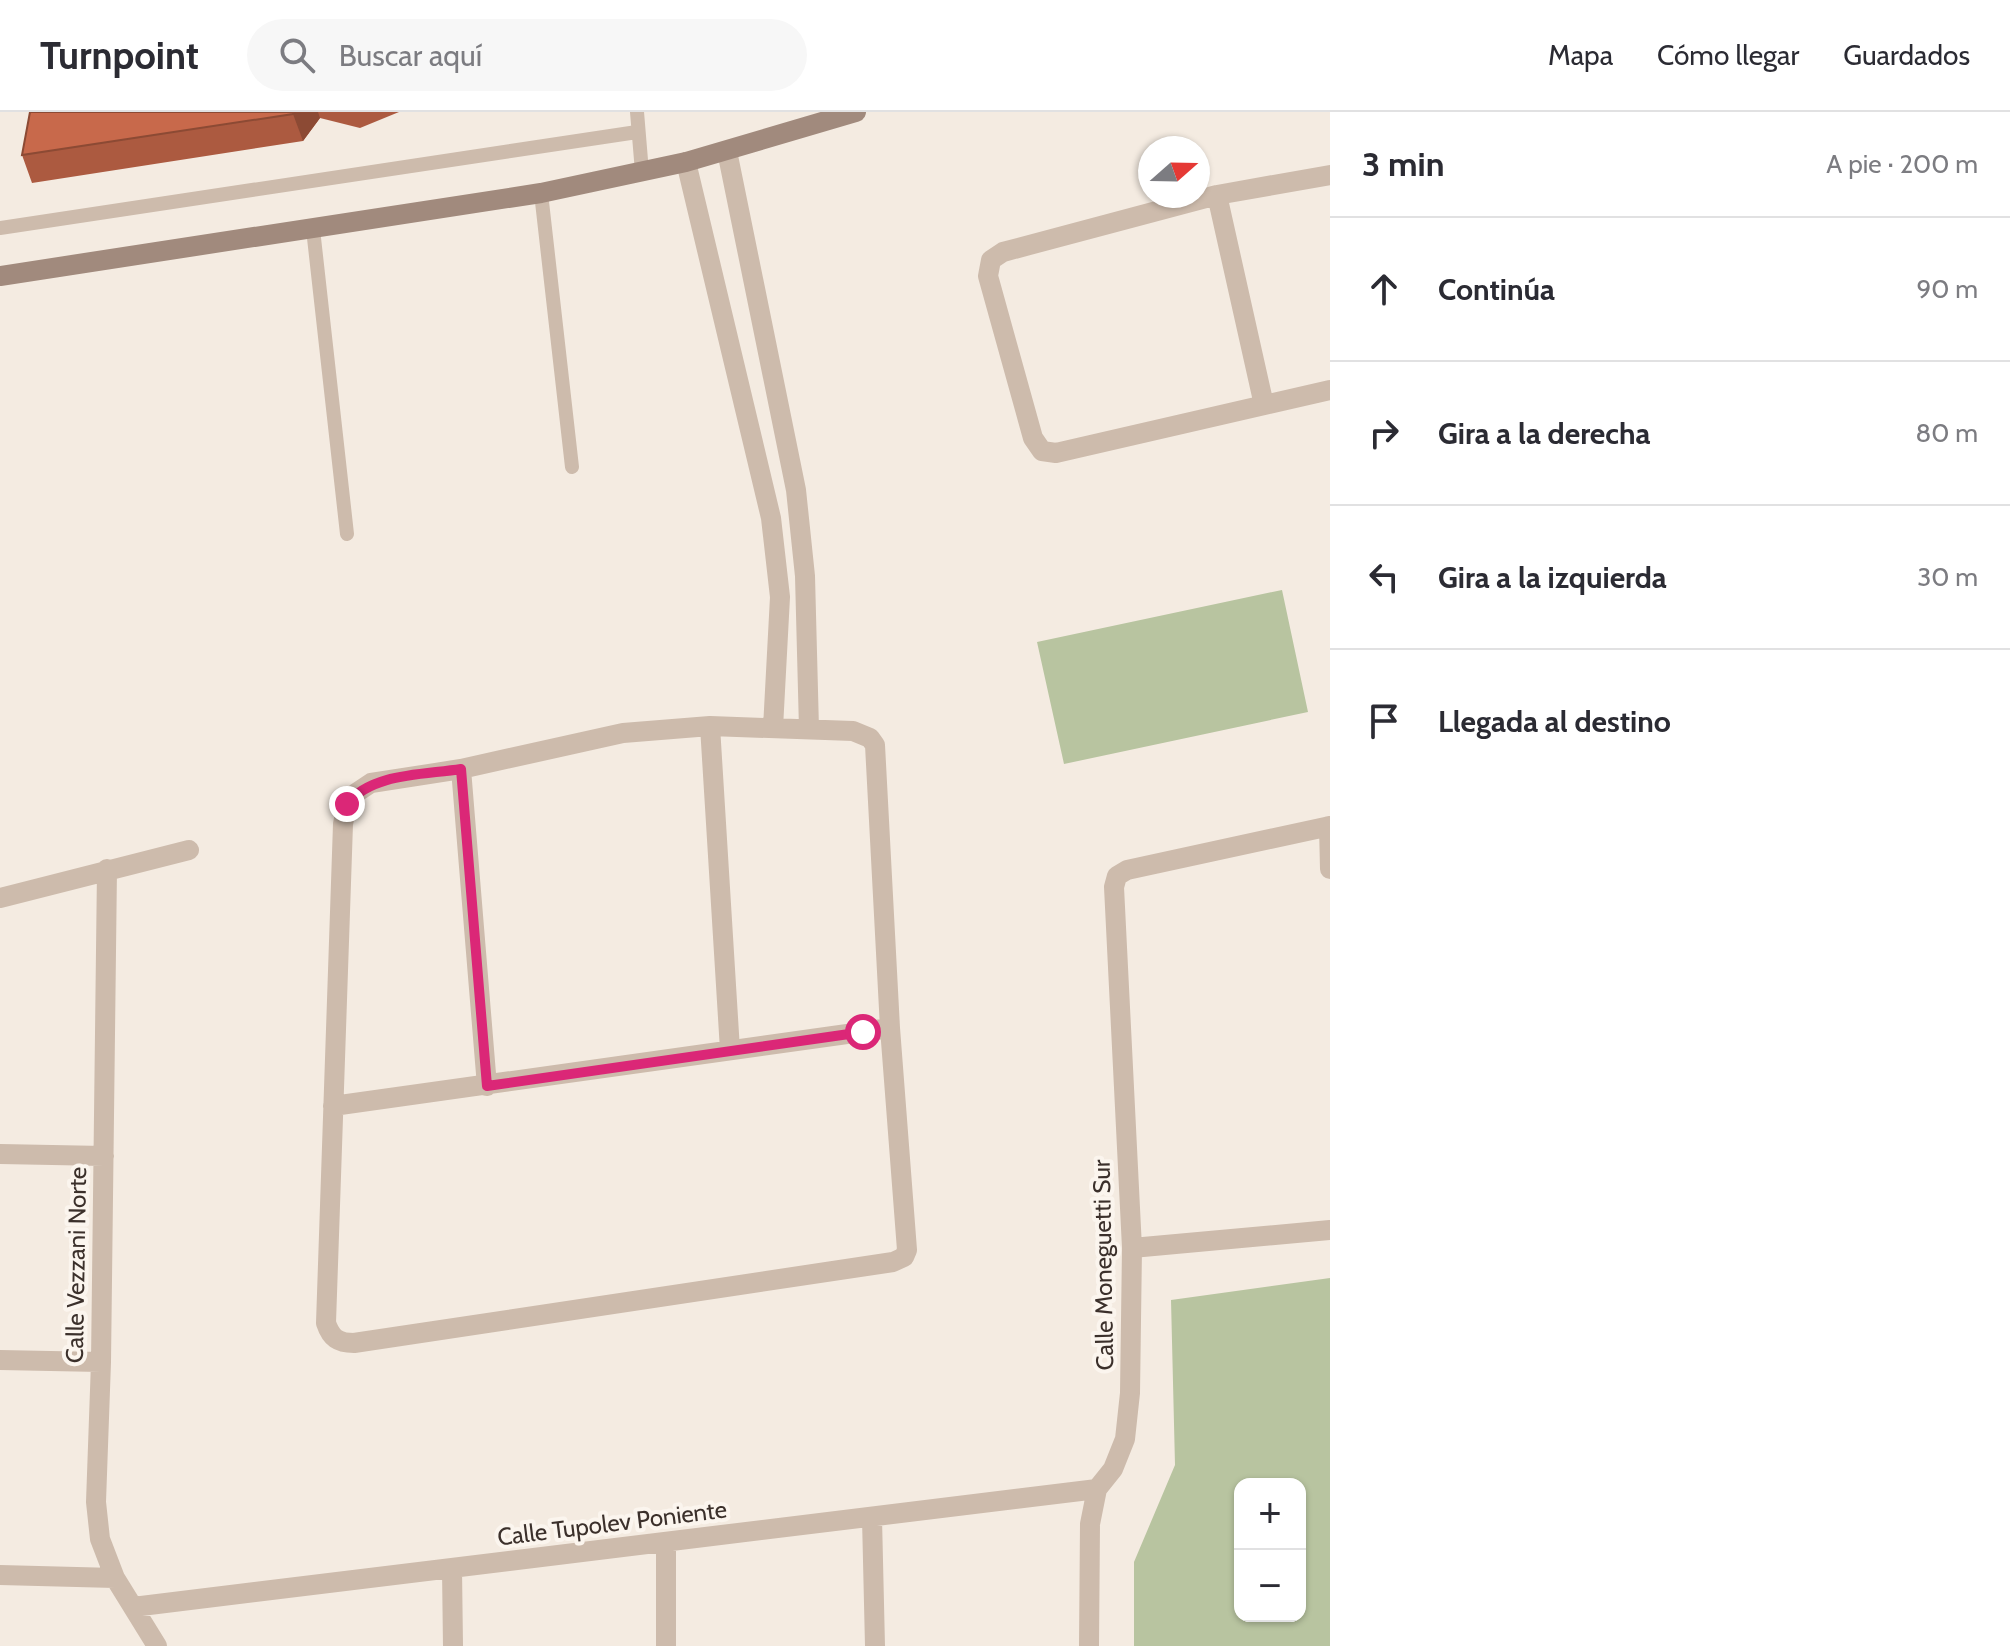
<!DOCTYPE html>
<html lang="es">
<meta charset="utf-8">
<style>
:root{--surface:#fff;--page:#f7f7f7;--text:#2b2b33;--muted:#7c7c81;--line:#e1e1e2}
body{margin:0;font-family:Cabin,sans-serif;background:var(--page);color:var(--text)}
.controls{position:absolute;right:24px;bottom:24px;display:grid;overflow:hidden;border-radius:16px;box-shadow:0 2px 6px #0004}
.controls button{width:72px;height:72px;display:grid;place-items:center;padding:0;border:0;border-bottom:2px solid var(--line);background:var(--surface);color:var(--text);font:40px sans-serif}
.compass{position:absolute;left:1138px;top:24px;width:72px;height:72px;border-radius:50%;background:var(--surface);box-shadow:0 2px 6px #0004;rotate:70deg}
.stop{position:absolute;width:24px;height:24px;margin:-18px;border:6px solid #db2777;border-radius:50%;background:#fff}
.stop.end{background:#db2777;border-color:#fff;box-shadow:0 2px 8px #0008}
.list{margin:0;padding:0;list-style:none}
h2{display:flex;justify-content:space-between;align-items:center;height:104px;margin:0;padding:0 32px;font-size:34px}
h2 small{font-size:26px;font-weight:400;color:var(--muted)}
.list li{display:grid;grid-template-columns:52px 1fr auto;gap:24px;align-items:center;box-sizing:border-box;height:144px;padding:0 32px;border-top:2px solid var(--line)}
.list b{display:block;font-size:30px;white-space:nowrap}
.list em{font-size:26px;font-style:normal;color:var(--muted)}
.icon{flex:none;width:44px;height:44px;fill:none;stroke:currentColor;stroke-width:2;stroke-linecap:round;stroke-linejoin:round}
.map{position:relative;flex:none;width:1330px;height:1534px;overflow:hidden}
header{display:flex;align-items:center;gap:48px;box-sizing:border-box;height:112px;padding:0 40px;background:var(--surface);border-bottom:2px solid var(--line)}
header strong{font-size:38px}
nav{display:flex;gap:44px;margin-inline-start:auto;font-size:28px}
.search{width:560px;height:72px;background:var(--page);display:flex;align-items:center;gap:20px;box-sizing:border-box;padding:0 28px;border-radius:44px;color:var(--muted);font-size:30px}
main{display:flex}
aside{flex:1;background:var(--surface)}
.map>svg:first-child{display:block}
.green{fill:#b8c4a0;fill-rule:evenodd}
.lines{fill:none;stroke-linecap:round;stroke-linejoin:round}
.lane{stroke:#cdbbac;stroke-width:14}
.street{stroke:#cdbbac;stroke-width:20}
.secondary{stroke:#a18a7d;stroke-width:20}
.wall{fill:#ac5a40}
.shaded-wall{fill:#8c4a34}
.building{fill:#c8694b;stroke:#8c4a34;stroke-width:2}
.route{stroke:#db2777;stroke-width:10}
.labels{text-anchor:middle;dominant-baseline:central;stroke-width:8;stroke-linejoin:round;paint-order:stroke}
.street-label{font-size:24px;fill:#3b302b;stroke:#fbf5ee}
</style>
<header>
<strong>Turnpoint</strong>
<div class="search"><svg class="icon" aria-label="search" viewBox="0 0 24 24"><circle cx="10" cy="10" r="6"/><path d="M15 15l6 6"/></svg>Buscar aquí</div>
<nav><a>Mapa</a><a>Cómo llegar</a><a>Guardados</a></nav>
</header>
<main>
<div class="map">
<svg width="1330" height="1534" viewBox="0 0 1330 1534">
<rect width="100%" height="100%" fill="#f4ebe1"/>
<path class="green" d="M1282 478 1308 600 1064 652 1037 530Z
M1330 1166V1534H1134V1450L1175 1353 1171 1188ZM1240 1372H1300V1504H1240Z"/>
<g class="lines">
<path class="lane" d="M637 0 642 60
M541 81 572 355
M0 116 637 20
M313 117 347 422"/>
<path class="street" d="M727 39 796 378 805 464 809 617
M686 50 771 406 780 485 773 616
M1330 63 1217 83 1003 140 991 148 988 164 1033 326 1042 339 1056 341 1330 278
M1217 83 1264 293
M710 614 853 619 870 626 875 633 890 916 907 1138 904 1145 893 1150 354 1231C338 1231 331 1226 326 1211L343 712 347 692 356 681 371 671 461 657 623 621Z
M710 614 730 938
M461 657 487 974
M1329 714 1330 757
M107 757 101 1250 96 1390 100 1427 115 1466 157 1534
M0 786 189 738
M333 994 890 916
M0 1042 104 1044
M1132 1136 1330 1118
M0 1248 101 1250
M872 1406 875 1534
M666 1431V1534
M452 1457 453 1534
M0 1463 115 1466
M133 1495 1097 1377
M1089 1534 1090 1412 1097 1377 1113 1357 1125 1327 1130 1281 1132 1136 1114 775 1117 764 1127 758 1330 714"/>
<path class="secondary" d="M0 164 541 81 686 50 856 0"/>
</g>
<path class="wall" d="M30 0H399L360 16 320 6 303 29 32 71 22 43Z"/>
<path class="shaded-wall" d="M294 0H318L320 6 303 29 293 2Z"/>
<path class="building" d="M30 0H294L293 2 22 43Z"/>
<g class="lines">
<path class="route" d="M347 692C372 661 423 663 461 657L487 974 863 920"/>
</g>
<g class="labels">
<g class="street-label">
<text transform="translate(76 1153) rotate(-89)">Calle Vezzani Norte</text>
<text transform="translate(1103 1153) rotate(-91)">Calle Moneguetti Sur</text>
<text transform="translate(612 1411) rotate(-7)">Calle Tupolev Poniente</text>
</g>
</g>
</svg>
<div class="controls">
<button>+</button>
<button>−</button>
</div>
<svg class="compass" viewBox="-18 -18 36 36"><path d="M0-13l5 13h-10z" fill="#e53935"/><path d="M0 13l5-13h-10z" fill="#7c7c81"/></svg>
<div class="stop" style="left:863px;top:920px"></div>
<div class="stop end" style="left:347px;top:692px"></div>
</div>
<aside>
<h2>3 min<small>A pie · 200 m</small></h2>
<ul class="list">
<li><svg class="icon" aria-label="ahead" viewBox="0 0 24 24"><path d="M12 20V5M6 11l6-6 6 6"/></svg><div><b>Continúa</b></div><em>90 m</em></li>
<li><svg class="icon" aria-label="right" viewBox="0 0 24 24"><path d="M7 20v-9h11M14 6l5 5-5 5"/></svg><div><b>Gira a la derecha</b></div><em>80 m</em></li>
<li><svg class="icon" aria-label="left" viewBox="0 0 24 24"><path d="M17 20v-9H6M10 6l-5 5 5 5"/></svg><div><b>Gira a la izquierda</b></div><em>30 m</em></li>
<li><svg class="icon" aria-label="arrive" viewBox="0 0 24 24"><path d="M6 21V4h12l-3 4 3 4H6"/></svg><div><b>Llegada al destino</b></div></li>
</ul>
</aside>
</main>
